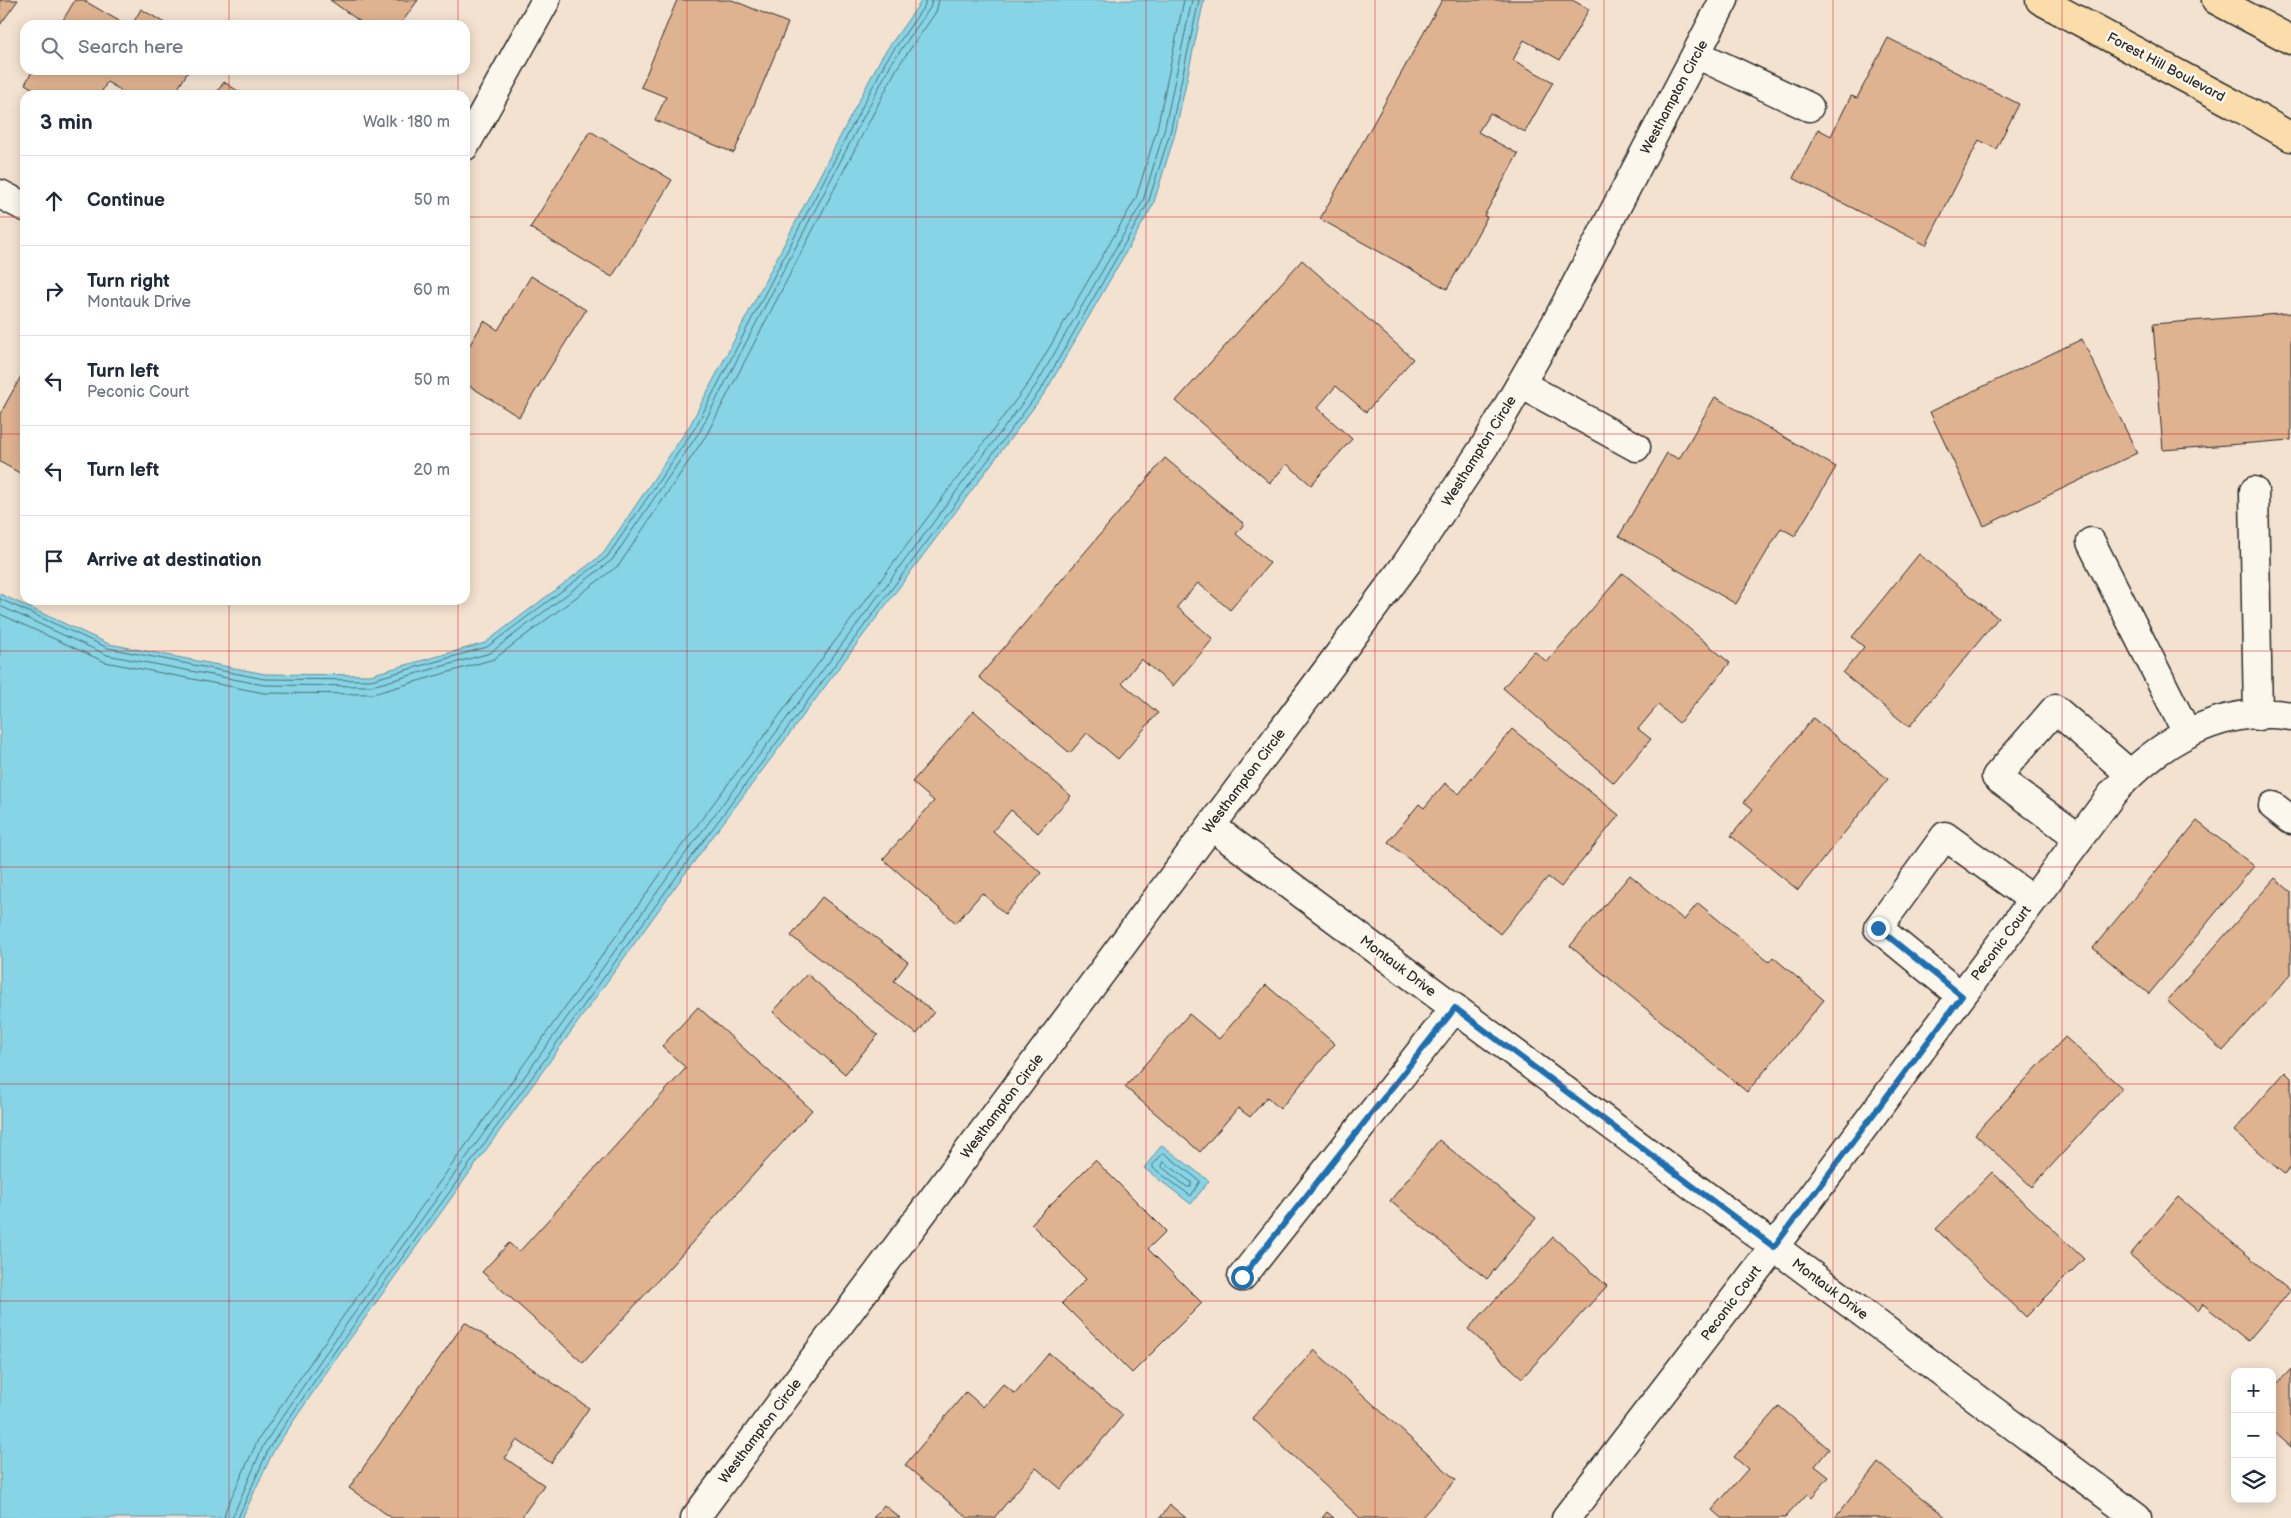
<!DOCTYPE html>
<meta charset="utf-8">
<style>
:root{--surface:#fff;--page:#f6f6f7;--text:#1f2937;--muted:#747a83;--line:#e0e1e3}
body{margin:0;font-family:"Balsamiq Sans",sans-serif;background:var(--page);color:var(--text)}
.controls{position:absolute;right:15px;bottom:15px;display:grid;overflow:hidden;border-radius:10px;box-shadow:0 2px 12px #0003}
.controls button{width:45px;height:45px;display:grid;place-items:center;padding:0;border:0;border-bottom:1px solid var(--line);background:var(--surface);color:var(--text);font:25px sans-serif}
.stop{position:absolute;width:15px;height:15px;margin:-11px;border:4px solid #1f6fb2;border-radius:50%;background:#fff}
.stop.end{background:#1f6fb2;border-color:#fff;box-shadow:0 1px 5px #0008}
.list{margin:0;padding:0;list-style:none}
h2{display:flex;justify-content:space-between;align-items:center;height:65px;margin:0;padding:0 20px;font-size:21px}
h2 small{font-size:16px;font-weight:400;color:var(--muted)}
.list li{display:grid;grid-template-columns:32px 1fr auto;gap:15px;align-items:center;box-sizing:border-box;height:90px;padding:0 20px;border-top:1px solid var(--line)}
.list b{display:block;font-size:19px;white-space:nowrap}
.list p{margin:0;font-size:16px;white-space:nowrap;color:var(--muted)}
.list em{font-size:16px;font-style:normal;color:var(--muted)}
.icon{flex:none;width:28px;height:28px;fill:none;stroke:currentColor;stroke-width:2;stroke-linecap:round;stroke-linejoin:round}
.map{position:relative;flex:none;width:2291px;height:1518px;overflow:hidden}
.search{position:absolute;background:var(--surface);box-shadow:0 2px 12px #0003;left:20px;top:20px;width:450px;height:55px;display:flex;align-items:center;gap:12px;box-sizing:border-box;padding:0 18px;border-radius:15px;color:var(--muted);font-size:19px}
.panel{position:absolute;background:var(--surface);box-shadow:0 2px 12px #0003;left:20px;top:90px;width:450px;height:515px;border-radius:15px}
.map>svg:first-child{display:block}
.water{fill:#86d4e5;stroke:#62909b}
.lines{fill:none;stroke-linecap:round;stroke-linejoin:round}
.shore{stroke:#4f6f75;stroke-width:1}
.building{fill:#dfb290;stroke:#2b2b2b}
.minor-casing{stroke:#2b2b2b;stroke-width:31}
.major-casing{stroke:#2b2b2b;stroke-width:31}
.minor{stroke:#fbf7ec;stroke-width:28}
.major{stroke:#faddab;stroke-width:28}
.route{stroke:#1f6fb2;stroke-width:6}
.grid{fill:none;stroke:#d62828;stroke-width:1;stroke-opacity:0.55}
.labels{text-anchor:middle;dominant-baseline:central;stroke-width:5;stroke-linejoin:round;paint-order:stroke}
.street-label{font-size:14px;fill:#2b2b2b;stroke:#fbf7ec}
</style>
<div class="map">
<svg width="2291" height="1518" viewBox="0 0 2291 1518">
<rect width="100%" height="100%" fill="#f3e2d0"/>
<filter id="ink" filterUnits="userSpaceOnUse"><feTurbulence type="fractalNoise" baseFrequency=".02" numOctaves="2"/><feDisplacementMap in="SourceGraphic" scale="10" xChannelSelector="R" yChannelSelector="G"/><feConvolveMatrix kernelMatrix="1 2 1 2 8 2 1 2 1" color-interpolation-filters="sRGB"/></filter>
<g filter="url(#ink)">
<path class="water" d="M922 0H1204L1175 134 1153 205 1046 391 678 883 334 1361 274 1450 242 1518H0V594L109 644 265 674 370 675 485 643 603 554 690 425 881 58Z
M1162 1145 1209 1181 1191 1204 1144 1168Z"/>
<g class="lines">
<path class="shore" d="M0 599 108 648 264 679 371 680 487 647 607 557 695 428 886 61 925 5V0
M0 606 107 655 264 685 372 686 490 653 612 560 700 431 891 64 930 8 932 0
M0 614 105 662 264 693 373 694 494 659 619 565 707 434 897 68 936 12 939 0
M1164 1153 1200 1181 1191 1196 1153 1168V1165Z
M1164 1162 1191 1182V1187H1187L1162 1167Z
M224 1518 226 1509 258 1440 319 1350 662 872 1030 381 1136 198 1157 129 1184 0
M232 1518 264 1444 325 1354 668 877 1036 385 1143 201 1164 131 1192 0
M238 1518 269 1448 330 1358 674 880 1042 388 1148 203 1170 133 1199 0"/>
</g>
<path class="building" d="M0 0H18L0 25Z
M75 0H83L126 25H60Z
M330 0H418L400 25H365Z
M677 0H732L788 23 734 153 655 120 666 97 641 87Z
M1442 0H1572L1589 9 1560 60 1524 40 1513 60 1553 82 1525 132 1490 113 1478 132 1518 154 1484 216 1487 217 1447 289 1320 219Z
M141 9 168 25H132Z
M1888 38 2019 104 1996 149 1979 140 1926 245 1793 178 1818 129 1831 136 1851 96 1857 98Z
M33 70H189L174 95H129L107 82 100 95H43L25 84Z
M224 82 244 95H215Z
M590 131 672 180 612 277 530 228Z
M1302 260 1413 359 1366 412 1336 386 1317 408 1352 439 1311 485 1287 464 1270 483 1176 401Z
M531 276 586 310 519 417 465 383V353L484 321 498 330Z
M2291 313V440L2163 450 2153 324Z
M2082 339 2137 453 1984 526 1930 412Z
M25 369V476L0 462V414Z
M1715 397 1836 467 1795 536 1781 528 1736 604 1619 536 1667 453 1679 459Z
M1165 458 1244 524 1236 534 1270 563 1230 610 1198 583 1177 607 1213 639 1173 686 1141 659 1122 683 1158 713 1118 759 1087 733 1070 753 979 677Z
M1919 554 1998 618 1909 727 1843 673 1864 647 1852 637Z
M1623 573 1730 663 1679 723 1658 705 1638 729 1651 739 1614 783 1503 688 1534 651 1547 662Z
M974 711 1071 796 1038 833 1011 810 993 831 1041 873 1005 914 982 893 956 923 883 859 934 801 912 782Z
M1813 718 1888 779 1798 890 1731 836 1753 809 1744 802Z
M1512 729 1619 815 1561 887 1548 877 1500 934 1388 842 1419 804 1424 808 1445 783 1459 794Z
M2197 821 2254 866 2149 994 2093 948Z
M1630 875 1684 920 1698 903 1769 962 1773 957 1824 1000 1747 1092 1570 946Z
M2275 878 2291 892V974L2223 1051 2167 1001Z
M822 897 908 962 894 981 934 1012 917 1034 791 936Z
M807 974 878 1035 845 1074 773 1012Z
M1266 985 1335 1044 1280 1109 1267 1097 1250 1117 1238 1108 1200 1152 1125 1087 1189 1014 1219 1039Z
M698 1007 812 1110 583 1363 482 1272 509 1243 519 1252 686 1068 662 1046Z
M2065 1037 2122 1088 2032 1187 1975 1134Z
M2285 1072 2291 1078V1166L2284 1174 2234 1131Z
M1439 1140 1536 1218 1487 1279 1390 1201Z
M1095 1160 1166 1231 1148 1249 1202 1303 1132 1373 1062 1303 1086 1279 1031 1224Z
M1992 1172 2084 1259 2026 1317 1936 1229Z
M2178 1197 2290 1291 2248 1341 2203 1304 2198 1311 2130 1255Z
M1553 1237 1607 1286 1522 1378 1468 1329Z
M465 1322 589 1408 551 1463 517 1440 505 1458 544 1485 521 1518H392L349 1488Z
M1314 1350 1456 1480 1421 1518H1360L1252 1418Z
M1049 1353 1123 1415 1061 1489 1036 1468 994 1518H968L905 1465 966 1392 983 1407 1003 1384 1015 1394Z
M2291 1369V1447L2272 1430V1389Z
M1779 1406 1829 1449 1815 1466 1829 1477 1811 1498 1807 1494 1785 1518H1721L1712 1510 1748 1469 1734 1457Z
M1878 1463 1947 1518H1835Z
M884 1505 900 1518H873Z
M1170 1505 1186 1518H1160Z
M1327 1512 1334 1518H1322Z"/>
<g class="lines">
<g class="minor-casing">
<path id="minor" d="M1696 54 1809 107
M465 146 546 0
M0 194 25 207
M1521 384 1636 447
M2254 491 2258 716
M2091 542 2187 733
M2273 806 2291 820
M1211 826 2137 1518
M2079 838 1996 777 2055 709 2130 774
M1961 996 1878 928 1945 836 2033 900
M1242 1277 1455 1008
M695 1518 1407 563 1486 444 1557 321 1724 0
M1566 1518 1774 1247 2113 793C2156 743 2222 704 2291 716"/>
</g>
<g class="major-casing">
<path id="major" d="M2040 0 2232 103 2291 137
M2216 0 2291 40"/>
</g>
<use href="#minor" class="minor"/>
<use href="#major" class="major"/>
</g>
</g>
<g class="lines" filter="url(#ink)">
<path class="route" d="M1242 1277 1455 1008 1774 1247 1962 996 1878 928"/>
</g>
<path class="grid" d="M229 0V25M458 0V25M687 0V1518M916 0V1518M1146 0V1518M1375 0V1518M1604 0V1518M1833 0V1518M2062 0V1518M229 70V95M458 70V95M0 217H25M465 217H2291M0 434H25M465 434H2291M229 600V1518M458 600V1518M0 651H2291M0 867H2291M0 1084H2291M0 1301H2291"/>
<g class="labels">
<g class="street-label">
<text transform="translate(2166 67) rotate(28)">Forest Hill Boulevard</text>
<text transform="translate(1674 97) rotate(-62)">Westhampton Circle</text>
<text transform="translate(1479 451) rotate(-58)">Westhampton Circle</text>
<text transform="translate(1244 781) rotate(-53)">Westhampton Circle</text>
<text transform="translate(2001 943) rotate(-53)">Peconic Court</text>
<text transform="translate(1398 966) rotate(37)">Montauk Drive</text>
<text transform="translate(1002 1106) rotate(-53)">Westhampton Circle</text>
<text transform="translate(1830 1289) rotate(37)">Montauk Drive</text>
<text transform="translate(1731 1303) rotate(-53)">Peconic Court</text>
<text transform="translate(760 1431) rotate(-53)">Westhampton Circle</text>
</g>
</g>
</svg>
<div class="controls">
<button>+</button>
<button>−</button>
<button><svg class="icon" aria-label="layers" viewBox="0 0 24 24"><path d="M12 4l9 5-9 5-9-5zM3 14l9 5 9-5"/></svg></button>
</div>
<div class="stop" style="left:1242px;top:1277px"></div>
<div class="stop end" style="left:1878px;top:928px"></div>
<div class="search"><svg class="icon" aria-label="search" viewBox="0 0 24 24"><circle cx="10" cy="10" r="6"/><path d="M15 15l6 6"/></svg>Search here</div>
<section class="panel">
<h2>3 min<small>Walk · 180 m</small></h2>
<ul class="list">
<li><svg class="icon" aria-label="ahead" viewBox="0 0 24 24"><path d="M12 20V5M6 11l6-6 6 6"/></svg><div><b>Continue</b></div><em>50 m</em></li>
<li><svg class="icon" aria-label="right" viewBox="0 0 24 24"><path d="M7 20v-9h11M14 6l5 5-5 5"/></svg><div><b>Turn right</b><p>Montauk Drive</p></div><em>60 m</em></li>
<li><svg class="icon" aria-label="left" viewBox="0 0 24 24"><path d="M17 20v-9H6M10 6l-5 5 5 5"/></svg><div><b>Turn left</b><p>Peconic Court</p></div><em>50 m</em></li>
<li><svg class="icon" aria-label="left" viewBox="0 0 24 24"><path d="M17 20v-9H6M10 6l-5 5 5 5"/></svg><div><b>Turn left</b></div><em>20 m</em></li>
<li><svg class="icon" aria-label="arrive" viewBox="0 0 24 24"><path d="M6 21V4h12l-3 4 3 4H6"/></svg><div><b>Arrive at destination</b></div></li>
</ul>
</section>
</div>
